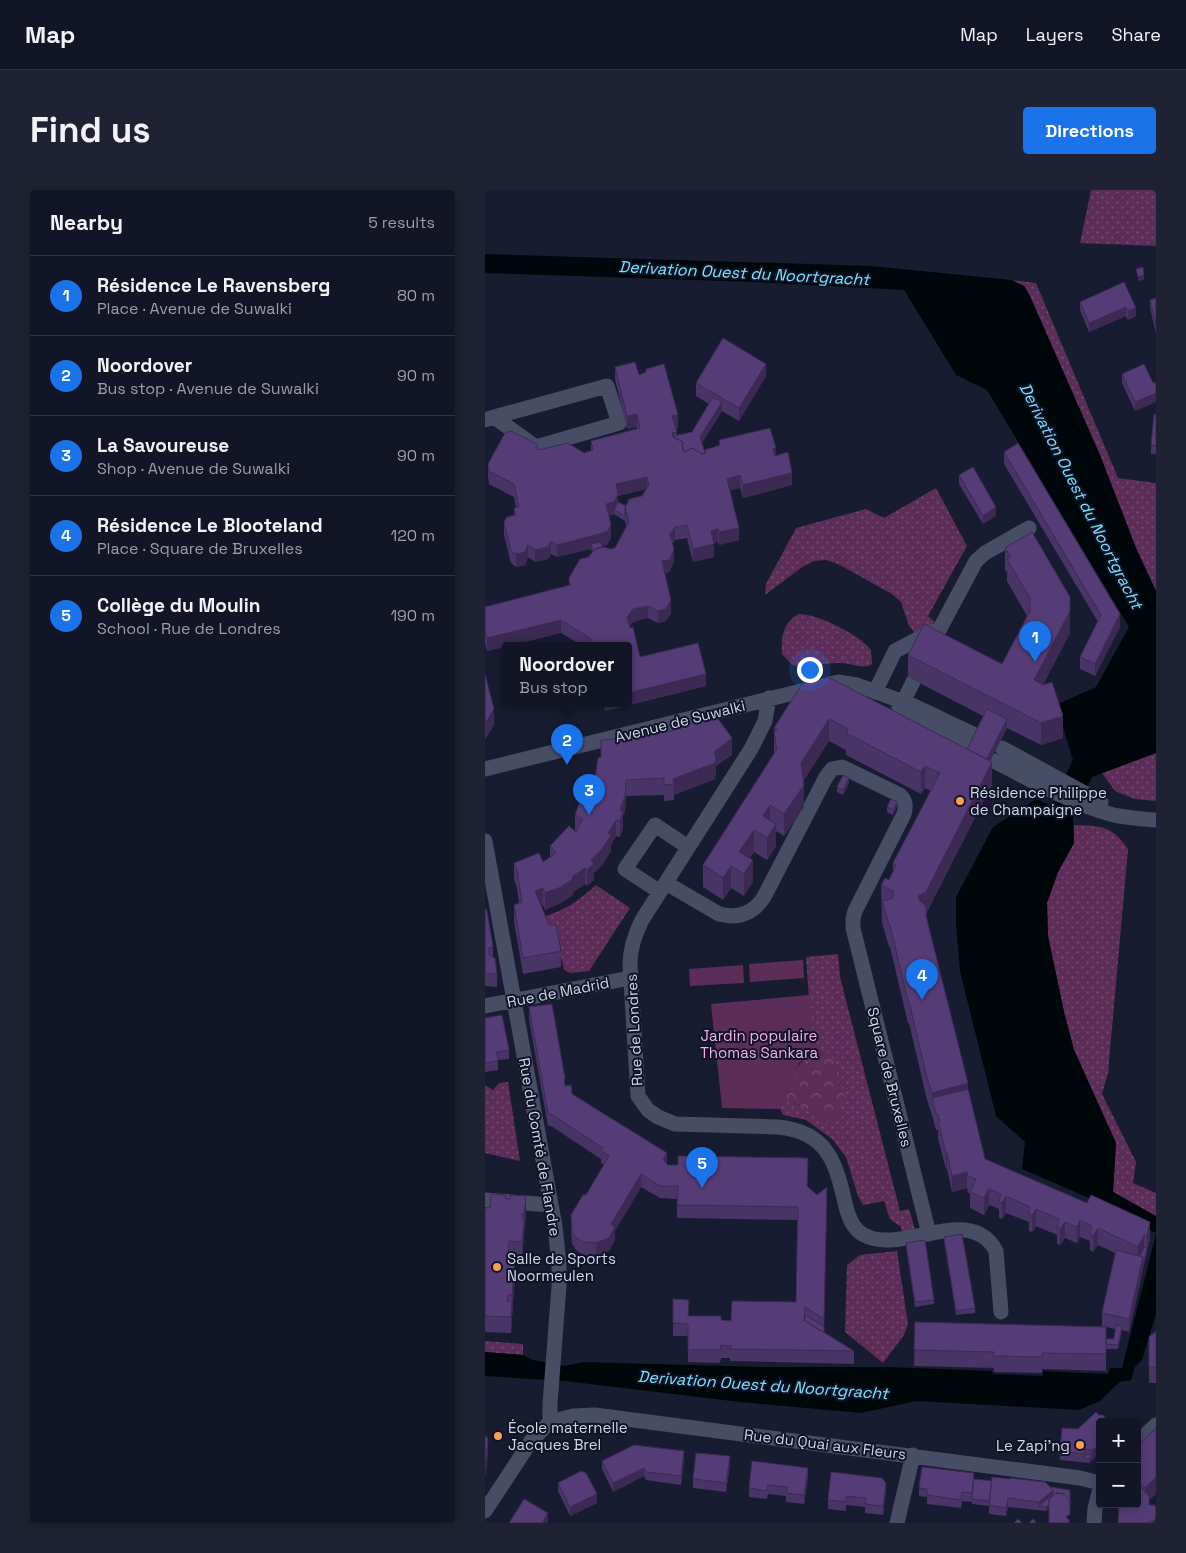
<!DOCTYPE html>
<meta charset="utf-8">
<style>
:root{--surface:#111525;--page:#1e2232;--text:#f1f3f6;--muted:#9c9fa7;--line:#303442;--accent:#1a73e8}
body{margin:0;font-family:"Space Grotesk",sans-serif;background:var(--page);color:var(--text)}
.controls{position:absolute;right:15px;bottom:15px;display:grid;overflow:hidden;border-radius:5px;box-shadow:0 2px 12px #0003}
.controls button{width:45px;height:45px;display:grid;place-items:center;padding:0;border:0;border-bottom:1px solid var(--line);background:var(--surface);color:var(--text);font:25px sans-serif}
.you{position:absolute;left:324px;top:479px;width:18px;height:18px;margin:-12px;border:4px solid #fff;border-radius:50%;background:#1a73e8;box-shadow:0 0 0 8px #1a73e833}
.badge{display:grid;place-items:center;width:32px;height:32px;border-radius:50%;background:var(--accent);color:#fff;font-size:16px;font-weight:700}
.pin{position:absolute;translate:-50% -41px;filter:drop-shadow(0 1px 2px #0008)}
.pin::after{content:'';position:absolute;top:26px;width:18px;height:15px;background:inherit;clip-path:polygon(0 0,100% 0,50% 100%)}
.popup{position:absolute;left:17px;top:452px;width:130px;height:65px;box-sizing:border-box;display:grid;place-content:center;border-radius:5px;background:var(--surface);filter:drop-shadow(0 1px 4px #0005);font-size:16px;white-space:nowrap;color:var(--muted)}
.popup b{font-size:19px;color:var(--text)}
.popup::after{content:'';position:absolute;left:50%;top:100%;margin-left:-10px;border:10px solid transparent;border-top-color:var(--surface)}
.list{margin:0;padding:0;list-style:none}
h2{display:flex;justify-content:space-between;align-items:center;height:65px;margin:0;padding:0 20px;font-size:21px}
h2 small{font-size:16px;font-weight:400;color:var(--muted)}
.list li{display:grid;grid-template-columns:32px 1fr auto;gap:15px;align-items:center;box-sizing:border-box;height:80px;padding:0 20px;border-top:1px solid var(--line)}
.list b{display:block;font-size:19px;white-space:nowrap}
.list p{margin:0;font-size:16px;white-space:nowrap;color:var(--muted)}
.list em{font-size:16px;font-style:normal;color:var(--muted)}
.map{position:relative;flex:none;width:671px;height:1333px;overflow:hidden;border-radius:5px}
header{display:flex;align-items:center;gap:30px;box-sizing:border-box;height:70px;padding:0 25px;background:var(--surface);border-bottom:1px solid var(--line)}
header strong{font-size:24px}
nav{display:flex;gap:28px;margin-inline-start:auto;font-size:18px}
.intro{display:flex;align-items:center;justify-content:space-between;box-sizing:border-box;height:120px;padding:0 30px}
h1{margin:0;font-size:35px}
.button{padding:12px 22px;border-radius:5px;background:var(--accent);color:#fff;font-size:18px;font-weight:700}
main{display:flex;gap:30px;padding:0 30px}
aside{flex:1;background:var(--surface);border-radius:5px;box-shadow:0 2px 12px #0003}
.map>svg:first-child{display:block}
.grass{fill:url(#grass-dots)}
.park{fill:url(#park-crowns)}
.garden{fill:#5d2d59}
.water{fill:#00070a}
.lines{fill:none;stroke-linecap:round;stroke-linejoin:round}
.stream{stroke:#00070a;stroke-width:5.5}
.minor{stroke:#464d65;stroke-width:15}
.wall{fill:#493466;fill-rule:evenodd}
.shaded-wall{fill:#3c2a53}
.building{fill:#553c77;stroke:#3c2a53}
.poi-dot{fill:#fd9d54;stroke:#0e1327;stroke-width:2}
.labels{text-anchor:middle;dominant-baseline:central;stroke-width:4;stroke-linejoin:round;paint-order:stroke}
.street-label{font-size:15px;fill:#d2d7e6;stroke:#0e1327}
.poi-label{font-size:15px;fill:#d2d7e6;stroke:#0e1327;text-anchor:start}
.park-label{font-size:15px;fill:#f9abf1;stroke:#0e1327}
.water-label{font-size:16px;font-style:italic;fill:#7be3fc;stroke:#0e1327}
</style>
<header>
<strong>Map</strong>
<nav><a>Map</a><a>Layers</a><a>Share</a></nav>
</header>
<div class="intro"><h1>Find us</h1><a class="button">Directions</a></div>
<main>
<aside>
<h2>Nearby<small>5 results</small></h2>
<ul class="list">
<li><span class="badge">1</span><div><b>Résidence Le Ravensberg</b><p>Place · Avenue de Suwalki</p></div><em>80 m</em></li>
<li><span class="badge">2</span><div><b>Noordover</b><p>Bus stop · Avenue de Suwalki</p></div><em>90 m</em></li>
<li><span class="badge">3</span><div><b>La Savoureuse</b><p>Shop · Avenue de Suwalki</p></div><em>90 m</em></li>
<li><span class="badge">4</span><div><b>Résidence Le Blooteland</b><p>Place · Square de Bruxelles</p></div><em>120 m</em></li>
<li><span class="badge">5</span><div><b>Collège du Moulin</b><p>School · Rue de Londres</p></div><em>190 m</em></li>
</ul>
</aside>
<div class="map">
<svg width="671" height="1333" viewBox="0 0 671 1333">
<defs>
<pattern id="grass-dots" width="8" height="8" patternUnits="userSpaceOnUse" patternTransform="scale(1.25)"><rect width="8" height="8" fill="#5d2d59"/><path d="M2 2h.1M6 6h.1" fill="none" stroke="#734b71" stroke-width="1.8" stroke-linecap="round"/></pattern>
<pattern id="park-crowns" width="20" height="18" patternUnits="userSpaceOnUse" patternTransform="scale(1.25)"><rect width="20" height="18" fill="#5d2d59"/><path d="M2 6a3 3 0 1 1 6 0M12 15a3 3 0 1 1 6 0" fill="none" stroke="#734b71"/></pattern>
</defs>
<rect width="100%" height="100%" fill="#171c31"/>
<path class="grass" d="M606 0H671V56L595 53Z
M527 90 551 93 633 288 671 293V401L651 358 615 265 544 104 539 96Z
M451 298 482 356 443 426 450 432 430 443 424 436 416 412 407 404 353 374 341 370 329 371 317 377 280 405 281 394 311 338 381 319 399 328Z
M314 424C333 424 375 445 386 460L387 474C378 480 366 473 356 473 339 472 323 479 307 475L297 464C296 447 298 432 314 424Z
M671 563V611L650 609 630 601 617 583Z
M589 635C616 636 626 635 643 659L623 883 617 904 651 972 648 993 671 1003V1026L628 1002 631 953 589 860 579 822 563 746 562 713 573 682 589 653Z
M111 695 145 718 104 781 86 783 79 780 72 748 58 727C82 719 92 712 111 695Z
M353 764 355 787 415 1021 424 1019 430 1039 417 1042 416 1037 405 1029 399 1011 378 1015 373 1006 361 967 347 949 321 930 298 925 295 919 298 911C316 913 330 923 344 934L352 919 346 863 328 864 321 767Z
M23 892 35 971 0 963V895L8 900 14 893Z
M412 1061 423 1134 419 1145 398 1173 360 1142 362 1075 375 1065Z
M0 1151 38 1154V1165L0 1162Z"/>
<path class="park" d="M346 862 361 911 352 919 355 923 344 934C330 923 316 913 298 911 311 880 309 866 346 862Z"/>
<path class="garden" d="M318 770 319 788 265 792 264 774Z
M258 775 259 793 205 796 204 779Z
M325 805 328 864 314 873 295 919 237 918 226 814Z"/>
<path class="water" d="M0 64 386 76 527 90 539 96 544 104 615 265 651 358 671 401V563L607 587 588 628 589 653 573 682 562 713 563 746 579 822 589 860 631 953 628 1002 671 1026V1043L612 1017 611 1011 537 979 540 952 511 926 475 781 471 735V707L508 637 551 609 566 616 588 570 571 515 611 497 644 437 502 200 471 185 419 100 270 92 0 83Z
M671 1044V1124L657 1170 615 1211 594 1220 431 1211 376 1223 255 1212 80 1191 0 1186V1162L38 1165 48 1170 80 1176 98 1172 275 1177H403L507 1181 508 1184 558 1186V1181L623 1184 625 1178H637Z"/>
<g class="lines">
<path class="stream" d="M634 1189 644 1188 647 1177"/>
<path class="minor" d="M0 230 9 227 122 196 134 233 51 257 9 227
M444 459 491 371 500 363 544 338
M390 502 410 461 448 441
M284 508 280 531 266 559 157 730C150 744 145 758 145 774L153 906 163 920 173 927 190 934 293 937C344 942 351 974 361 1017 364 1028 368 1039 379 1045 417 1066 485 1012 511 1061L516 1122
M414 517 446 538 483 558
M415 518 429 490
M517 558 616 612
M509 571C545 589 587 614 625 624 640 628 656 629 671 630
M0 579 353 492 372 495 427 515 490 545
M0 651 70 1036 74 1074V1096L65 1214V1232L46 1251 0 1321
M181 693 234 724C253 729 268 724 279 707L341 587 347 579 357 577 415 605C421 611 421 616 419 624L370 721 368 729V738L444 1044
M175 702 140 679 170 635 203 657
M0 816 145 788
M0 1010 66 1015
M65 1232 88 1226 110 1225 595 1288 615 1293
M652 1253 671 1235
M412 1333 428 1265
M609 1333 610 1318 615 1299"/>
</g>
<path class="wall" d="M639 92 651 126 643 130 641 126 604 142 595 120V112Z
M671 108V144L665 118V110Z
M130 177 154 185 161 183V179L193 238H191L192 246 207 242 224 214 211 206V193L281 186 254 231 237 221 217 253 220 263V260L234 256V250L291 265 307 295 258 308 255 298 245 300 254 350 234 355 233 352 229 353V367L208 372 202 348 190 350 188 353 189 372 184 382 180 383 186 423 181 431 173 433 163 428 148 432 144 437 155 467 221 496 120 521 119 514H143V456H98L76 443 2 461 0 453V417L84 396V388L107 362 106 359 72 367 66 364 63 369 50 372 43 367 40 375 31 377 26 373 19 345V332L29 325V318H31L29 307 4 294 3 287V274L53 260 99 263 106 261V251L152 239V237L142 239 130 189ZM161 299 157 306 141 316 133 312V306ZM129 324 140 331 141 336 130 358 125 359 117 357V356L122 355 126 348 124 326Z
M637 184 671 195V212L650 221 637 193Z
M671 224V264H666V255Z
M519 262 635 437 610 486 595 479V467L613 432 519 274Z
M474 285 511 326 498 334 474 294Z
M520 358 585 443 558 495 578 548 556 555 522 538 505 571 507 594 441 724 500 969 665 1048 644 1142 637 1140 633 1159H621V1149H629L630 1139 617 1136V1123L630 1063 613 1055 608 1062 605 1060V1051L595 1047 592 1053 580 1048 575 1055 572 1054V1045L551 1036 547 1042 544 1041V1032L521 1023 517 1029 514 1028V1019L504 1015 499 1025 485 1018V1003H483L482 998 467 1002 462 979H461L453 949V940H451L447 925 442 910 424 833H423L405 757H404L397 733 396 695 404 690 408 682V673L446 601 440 598 436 604 361 565V560L344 551 318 591 319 617 299 646 291 641V656L282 670 269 662 265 668 268 692 259 706 246 698 238 710 218 697V675L289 564V538L317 494 482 559 498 526 423 487V465L517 474 542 426 522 391V382L520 380Z
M116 550 247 565 231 576V583L230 589 189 605V610L179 611V605L141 606 140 622 138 626V638L135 647 131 646 126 655V661L117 675 109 683V690L102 696 100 694 88 702V705L76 713 60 720 58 715H56L64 735 76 761V777L38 784 29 732V715L34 713 32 698 29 689V673L58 672 65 667V656L90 641V625L108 603 116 567Z
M364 593 358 605 352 602V597Z
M412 616 408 625 402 622V617Z
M0 718 8 757V767L12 784V797L0 796Z
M44 817 80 888V896L87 904 183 975 322 997 332 1005 342 997 339 1143 369 1161V1174L245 1171V1168H236L235 1173 203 1172V1146H188V1109L204 1126 236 1130 246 1131 311 1112 312 1030 192 1028V1009L175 1008 156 997 130 1041V1050L124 1061 111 1066 98 1065 91 1060 87 1054 86 1037V1025L101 1005 119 975 116 973V969L66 936H63L44 830Z
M0 828 24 860V869L13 870V880L0 882Z
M21 1009 41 1022 37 1068 24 1067 23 1070 30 1086 26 1143 0 1142V1018H5Z
M459 1047 490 1118V1123L471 1125 459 1052Z
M421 1053 449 1110V1114L430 1117 421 1058Z
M430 1132 621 1137V1181L557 1179V1183L509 1182V1178L429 1176Z
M671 1141V1193H664V1147Z
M615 1232V1262L604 1273 575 1270V1261L593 1239Z
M671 1238V1304L664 1310V1315L671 1333H633L652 1314V1256Z
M199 1270 196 1295 161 1290 159 1286 128 1302 117 1279V1271Z
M245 1275 241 1302 208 1298V1289Z
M346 1282 401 1301 398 1325 380 1323V1317L361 1315V1321L343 1319V1310Z
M323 1286 319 1314 301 1312V1306L283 1304 282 1309 264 1307V1298Z
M489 1289 565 1297 564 1318 561 1321 523 1317 521 1326 504 1324V1316L487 1314V1312L477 1311 476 1318 442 1314V1307L434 1306V1298Z
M73 1293 112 1313 85 1326 73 1301Z"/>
<path class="shaded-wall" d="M659 85V90L653 91V87Z
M641 117V126L604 142V133Z
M651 118V126L643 130V121Z
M281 174V186L254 231V218Z
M671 203V212L650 221V212Z
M237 212V221L215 255V247Z
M152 224V237L142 239V226Z
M193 225V238L187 239V226Z
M291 258V270L288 259Z
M307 283V295L258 308V295Z
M255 285V298L242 301V289Z
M162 287V299L133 306V317L129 320V324L121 326V314L131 294Z
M511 317V326L498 334V326Z
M126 335V348L122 355 107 358 106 354V359L72 367V355Z
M190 337V350L184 358V346Z
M254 338V350L234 355V342Z
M233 339V352L226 353V341Z
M66 351V364L63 369 50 372V360Z
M229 354V367L208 372V359Z
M43 355V367L40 375 31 377V364Z
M189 360V372L184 382 177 384V371Z
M186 410V423L181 431 173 433V421Z
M163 416V428L148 432 142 440V427L148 419Z
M585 421V443L549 512V490Z
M635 424V437L610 486V474Z
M76 430V443L2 461V448Z
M221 484V496L120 521V514H143V503Z
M9 519V535L0 550V534Z
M578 526V548L556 555V533Z
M344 529V551L316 595V573Z
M522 529V538L496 589V580Z
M247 548V565L231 576V583L230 589 189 605 188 589Z
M507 572V594L441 724 433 728V706Z
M440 576V598L436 604V582Z
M364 588V593L358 605V600Z
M141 590V606L140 622 138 626V638L135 647V620Z
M319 595V617L299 646V624Z
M412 612V616L408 625V620Z
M285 615V637L278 626Z
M131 630V646L126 655V661L117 675 109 683V690L102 696V680L106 670Z
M291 634V656L282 670V648Z
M269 640V662L256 682 254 662Z
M268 670V692L259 706V684Z
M246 676V698L238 710V688Z
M100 678V694L88 702V705L76 713 60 720V703Z
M58 698V715L50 718V701Z
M483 893V915L447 908V903Z
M182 963V976L178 970Z
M461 963H462V979H461Z
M482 982V998L467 1002V986Z
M156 984V997L130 1041V1050L124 1061 111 1066V1053L126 1034Z
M504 999V1015L499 1025V1008Z
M41 1006V1022L39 1040V1024Z
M521 1006V1023L517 1029V1013Z
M551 1019V1036L547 1042V1026Z
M39 1029V1045L37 1068V1052Z
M595 1030V1047L592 1053V1037Z
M580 1032V1048L575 1055V1039Z
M665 1032V1048L644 1142V1129L658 1067 662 1058V1046Z
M613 1038V1055L608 1062V1046Z
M659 1045V1061L653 1073V1057Z
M30 1070V1086L27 1122V1105Z
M27 1111V1127L26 1143V1127Z
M637 1136V1140L633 1159V1155Z
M3 1248V1264L1 1284 0 1285V1268Z
M615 1253V1262L608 1269V1260Z
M199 1261V1270L196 1295V1286Z
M608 1265V1269L604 1273V1269Z
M245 1266V1275L241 1302V1293Z
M159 1278V1286L128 1302V1293Z
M323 1278V1286L319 1314V1305Z
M671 1287V1304L660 1314V1298Z
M401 1293V1301L398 1325V1316Z
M568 1300V1308L554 1316V1312Z
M112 1304V1313L85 1326V1317Z
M523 1308V1317L521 1326V1318Z
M571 1308V1312L561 1321V1317Z
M63 1323V1331L62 1333H57Z"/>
<path class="building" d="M658 77 659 85 653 87 651 79Z
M639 92 651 118 643 121 641 117 604 133 595 112Z
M671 108V136L665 110Z
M238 148 281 174 254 218 211 193Z
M150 172 154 185 161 182V179L179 174 193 225 187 226 192 242 187 243 188 247 198 252 197 254 199 262 207 258 217 264 221 263 220 260 235 255 234 250 285 238 291 258 288 259 290 266 303 262 307 283 258 295 255 285 242 289 254 338 234 342 233 339 226 341 229 354 208 359 202 335 190 337 184 346 186 347 189 360 184 370 177 371 186 410 181 419 173 421 163 416 148 419 142 427 145 438 148 437 155 467 213 453 221 484 143 503V456H108L106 449 76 430 2 448 0 440V417L85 395 84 388 95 369 104 367 110 359 119 357 125 359 130 358 144 332 140 318 144 309 157 306 164 295 162 287 131 294 133 304 129 312 121 314 126 335 122 342 72 355 66 351 63 357 50 360 43 355 40 362 31 364 26 361 19 332 22 327 31 325 29 318 34 317 29 294 4 281 3 274 20 243 26 241 52 254 53 260 83 253 99 263 108 260 106 251 155 238 152 224 142 226 130 177Z
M659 174 668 193 670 192 671 195V203L650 212 637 184Z
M228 207 237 212 215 247 220 263 217 264 207 258 199 262 197 257 198 252 188 246 207 242Z
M669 224H671V256L666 255Z
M533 253 635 424 610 474 595 467 616 425 519 262Z
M488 277 511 317 498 326 474 285Z
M133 312 141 316 140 318V326L129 320Z
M547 342 585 407V421L549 490 558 495 567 492 578 526 556 533 423 465 439 434 517 474 545 421V408L522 369 526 367 520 358Z
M116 352 117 357 110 359 108 361 106 354Z
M0 484 9 519 0 534Z
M343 487 507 572 441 702 433 706 434 710 441 716V726L483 893 447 903 442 888 424 811H423L405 735H404L397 711 408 708V701L396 695 400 688 404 690 411 675 408 673 455 583 440 576 436 582 361 543 363 539 344 529 316 573 319 595 299 624 285 615 278 626 291 634 282 648 269 640 254 662 268 670 259 684 246 676 238 688 218 675 292 559 289 543 292 539 289 538 317 494Z
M502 519 522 529 502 569 482 559Z
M227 520 247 548 229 562 231 567 230 573 188 589 189 594 179 595V588L141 590 140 606 135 620 138 622 135 631 131 630 123 643 126 645 117 659 106 670 109 674 102 680 100 678 87 687 88 689 76 697 60 703 58 698 50 701 64 735H71L76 761 38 768 29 715 37 712 32 681 29 673 54 663 58 672 71 663 65 656 84 636 91 642 98 629 90 625 99 600 108 603 113 568 116 567V550L142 548V544L186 541 207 533Z
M358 585 364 588 358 600 352 597Z
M406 609 412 612 408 620 402 617Z
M0 718 2 721 8 757 4 758V765L10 768 12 784H0Z
M67 814 80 888 79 889 80 896 86 895 87 904 182 963 178 970 183 975H193V966L323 968 322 996 332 1005 342 997 339 1129 320 1117 319 1130 369 1161 245 1159 246 1156 236 1155 235 1160H203V1134L188 1133V1109L204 1110 203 1126H236V1130L246 1131 247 1111 311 1112 313 1017 192 1015 193 996H175L156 984 126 1034 130 1037 124 1048 111 1053 98 1052 91 1048 87 1041 86 1025 98 1005H101L124 966 116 960 118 958 66 924H63L44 817Z
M17 825 24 860 12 862 13 871 0 873V828Z
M483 899 500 969 602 1013 606 1005 665 1032 662 1046 659 1045 653 1057 613 1038 608 1046 605 1044 607 1036 595 1030 592 1037 580 1032 575 1039 572 1037 574 1029 551 1019 547 1026 544 1025 545 1017 521 1006 517 1013 514 1011 516 1004 504 999 499 1008 485 1002 491 989 483 986 482 982 467 986 462 963H461L453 932H455L453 924H451L447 908Z
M6 1004 21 1005V1009H25V1005L41 1006 39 1024H37V1029H39L37 1052 24 1051 23 1070H30L27 1105H23L22 1111H27L26 1127 0 1126V1018H5Z
M477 1044 490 1118 471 1121 459 1047Z
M440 1050 449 1110 430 1112 421 1053Z
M659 1057 662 1058 658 1075V1067L655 1066Z
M631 1060 658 1067 644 1129 617 1123Z
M320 1125 339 1137V1143L320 1131Z
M430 1132 621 1137V1164L557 1163V1167L509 1166V1162L429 1160Z
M631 1135 637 1136 633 1155 621 1154V1149H629Z
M671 1141V1177H664V1147Z
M611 1222 614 1225H618L624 1232H615V1253L608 1260 600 1259 599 1264 575 1261 577 1238 593 1239Z
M671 1238V1287L660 1298 652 1290V1256Z
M0 1246 3 1248 1 1268H0Z
M149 1255 199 1261 196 1286 161 1282 159 1278 128 1293 117 1271Z
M211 1263 245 1266 241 1293 208 1289Z
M600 1264 608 1265 604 1269 599 1268Z
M267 1271 323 1278 319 1305 301 1303 302 1297 292 1296 283 1295 282 1301 264 1298Z
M437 1277 489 1283 487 1303 477 1302 476 1310 442 1305V1299L434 1298Z
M96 1281 101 1283 112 1304 85 1317 73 1293Z
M346 1282 397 1288 401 1293 398 1316 380 1314 381 1308 361 1306V1312L343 1310Z
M507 1287 525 1289V1288L560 1292 568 1300 554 1312 523 1308 521 1318 504 1315Z
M489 1289 507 1291 504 1311 487 1309Z
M652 1293 664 1306V1315H670L671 1322 670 1331H664V1333H633L634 1314H652Z
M565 1297 585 1300V1314V1310L579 1304 571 1303 564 1309V1314L561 1317 554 1316 568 1304V1300Z
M571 1303 579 1304 585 1310V1324L581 1327 584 1330V1333H564V1309Z
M39 1309 63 1323 57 1333H24Z
M533 1329 537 1333H529Z
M548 1329 551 1332 550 1333H544Z"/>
<g class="poi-dot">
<circle cx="475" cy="611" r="5"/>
<circle cx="12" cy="1077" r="5"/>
<circle cx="13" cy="1246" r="5"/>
<circle cx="595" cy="1255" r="5"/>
</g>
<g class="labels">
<g class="street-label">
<text transform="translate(195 531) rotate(-14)">Avenue de Suwalki</text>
<text transform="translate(73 802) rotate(-11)">Rue de Madrid</text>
<text transform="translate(149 840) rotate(-93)">Rue de Londres</text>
<text transform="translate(405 887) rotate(76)">Square de Bruxelles</text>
<text transform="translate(55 957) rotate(80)">Rue du Comté de Flandre</text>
<text transform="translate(340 1254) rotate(7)">Rue du Quai aux Fleurs</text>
</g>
<g class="poi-label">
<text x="485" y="602">Résidence Philippe<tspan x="485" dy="17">de Champaigne</tspan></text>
<text x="22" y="1068">Salle de Sports<tspan x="22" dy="17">Noormeulen</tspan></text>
<text x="23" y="1237">École maternelle<tspan x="23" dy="17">Jacques Brel</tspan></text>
<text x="585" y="1255" text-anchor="end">Le Zapi'ng</text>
</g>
<g class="park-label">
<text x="274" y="845">Jardin populaire<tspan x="274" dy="17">Thomas Sankara</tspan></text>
</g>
<g class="water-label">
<text transform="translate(259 83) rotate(3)">Derivation Ouest du Noortgracht</text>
<text transform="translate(596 306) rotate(63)">Derivation Ouest du Noortgracht</text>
<text transform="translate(278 1195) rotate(4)">Derivation Ouest du Noortgracht</text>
</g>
</g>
</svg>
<div class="controls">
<button>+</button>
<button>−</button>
</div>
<div class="you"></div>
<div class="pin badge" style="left:550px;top:472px">1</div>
<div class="pin badge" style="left:82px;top:575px">2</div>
<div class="popup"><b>Noordover</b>Bus stop</div>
<div class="pin badge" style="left:104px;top:625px">3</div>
<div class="pin badge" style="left:437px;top:810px">4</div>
<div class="pin badge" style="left:217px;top:998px">5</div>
</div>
</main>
